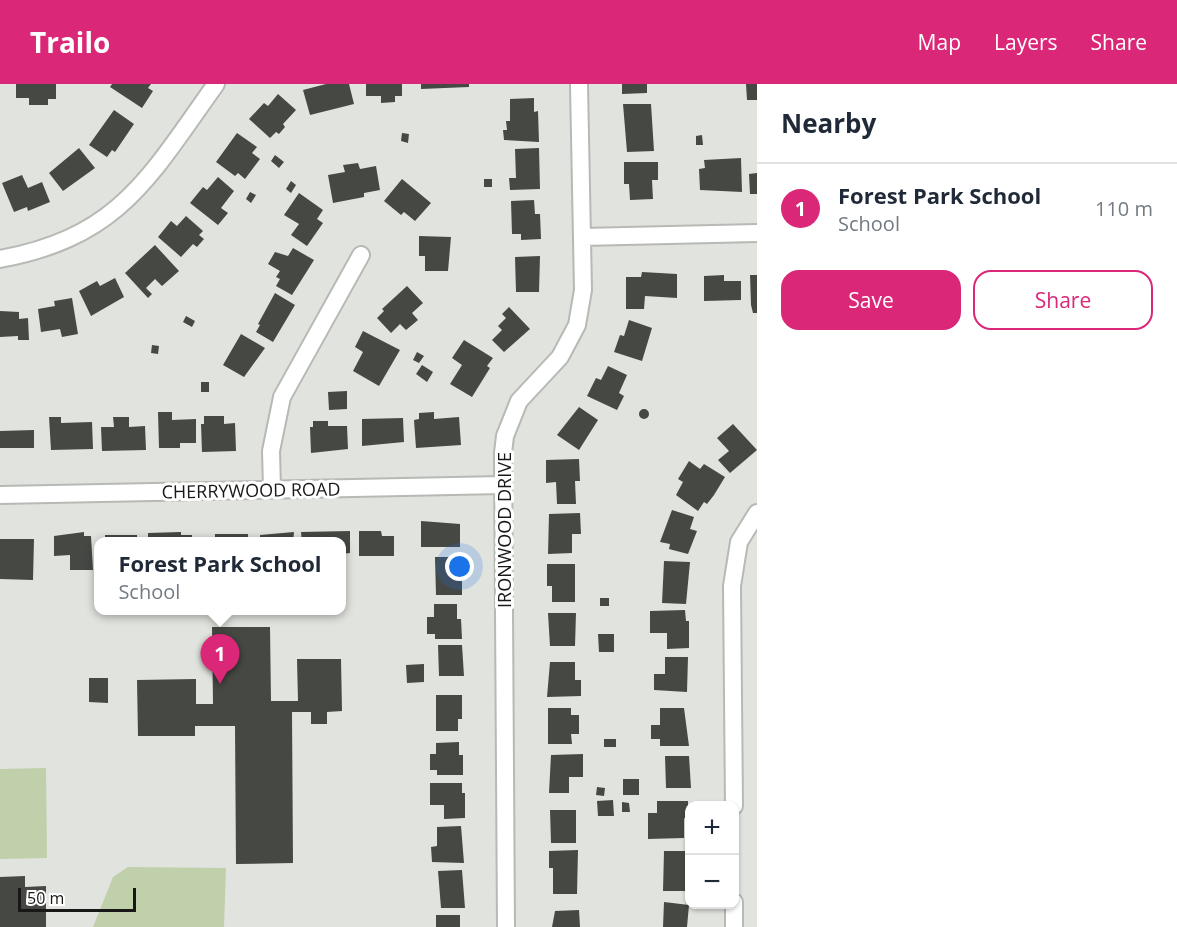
<!DOCTYPE html>
<meta charset="utf-8">
<style>
:root{--surface:#fff;--page:#f2f2f3;--text:#1f2937;--muted:#747a83;--line:#e0e1e3;--accent:#db2777}
body{margin:0;font-family:"Open Sans",sans-serif;background:var(--page);color:var(--text)}
.controls{position:absolute;right:18px;bottom:18px;display:grid;overflow:hidden;border-radius:12px;box-shadow:0 2px 4px #0004}
.controls button{width:54px;height:54px;display:grid;place-items:center;padding:0;border:0;border-bottom:2px solid var(--line);background:var(--surface);color:var(--text);font:30px sans-serif}
.scale{position:absolute;left:18px;bottom:15px;width:118px;box-sizing:border-box;padding-left:6px;border:3px solid #181917;border-top:0;font-size:16px;line-height:21px;white-space:nowrap;color:#181917;-webkit-text-stroke:4px #fff;paint-order:stroke}
.you{position:absolute;left:460px;top:483px;width:21px;height:21px;margin:-15px;border:4px solid #fff;border-radius:50%;background:#1a73e8;box-shadow:0 0 0 9px #1a73e833}
.badge{display:grid;place-items:center;width:39px;height:39px;border-radius:50%;background:var(--accent);color:#fff;font-size:20px;font-weight:700}
.pin{position:absolute;translate:-50% -50px;filter:drop-shadow(0 2px 3px #0008)}
.pin::after{content:'';position:absolute;top:32px;width:21px;height:18px;background:inherit;clip-path:polygon(0 0,100% 0,50% 100%)}
.popup{position:absolute;left:94px;top:453px;width:252px;height:78px;box-sizing:border-box;display:grid;place-content:center;border-radius:12px;background:var(--surface);filter:drop-shadow(0 2px 4px #0005);font-size:20px;white-space:nowrap;color:var(--muted)}
.popup b{font-size:22px;color:var(--text)}
.popup::after{content:'';position:absolute;left:50%;top:100%;margin-left:-12px;border:12px solid transparent;border-top-color:var(--surface)}
.list{margin:0;padding:0;list-style:none}
h2{display:flex;justify-content:space-between;align-items:center;height:78px;margin:0;padding:0 24px;font-size:26px}
h2 small{font-size:20px;font-weight:400;color:var(--muted)}
.list li{display:grid;grid-template-columns:39px 1fr auto;gap:18px;align-items:center;box-sizing:border-box;height:90px;padding:0 24px;border-top:2px solid var(--line)}
.list b{display:block;font-size:22px;white-space:nowrap}
.list p{margin:0;font-size:20px;white-space:nowrap;color:var(--muted)}
.list em{font-size:20px;font-style:normal;color:var(--muted)}
.actions{display:flex;gap:12px;padding:18px 24px}
.actions a{flex:1;padding:14px 0;border:2px solid var(--accent);border-radius:18px;text-align:center;font-size:21px;color:var(--accent)}
.actions .main{background:var(--accent);color:#fff}
.map{position:relative;flex:none;width:757px;height:843px;overflow:hidden}
header{display:flex;align-items:center;gap:36px;box-sizing:border-box;height:84px;padding:0 30px;background:var(--accent);color:#fff}
header strong{font-size:28px}
nav{display:flex;gap:33px;margin-inline-start:auto;font-size:21px}
main{display:flex}
aside{flex:1;background:var(--surface)}
.map>svg:first-child{display:block}
.green{fill:#bfd0aa}
.building{fill:#464844}
.lines{fill:none;stroke-linecap:round;stroke-linejoin:round}
.minor-casing{stroke:#b7b9b4;stroke-width:20}
.minor{stroke:#fff;stroke-width:16}
.labels{text-anchor:middle;dominant-baseline:central;stroke-width:6;stroke-linejoin:round;paint-order:stroke}
.street-label{font-size:18px;fill:#181917;stroke:#fff}
</style>
<header>
<strong>Trailo</strong>
<nav><a>Map</a><a>Layers</a><a>Share</a></nav>
</header>
<main>
<div class="map">
<svg width="757" height="843" viewBox="0 0 757 843">
<rect width="100%" height="100%" fill="#e1e3de"/>
<path class="green" d="M46 684 47 774 0 775V685Z
M128 783 226 784 224 843H93L113 793Z"/>
<path class="building" d="M16 0H56V15H48V21H29V14H16Z
M112 0H151L148 4 153 7 142 24 110 3Z
M326 0H349L354 20 310 31 303 6Z
M366 0H402V12H395V18L381 19V12H366Z
M421 0H469V3L421 5Z
M622 0H647V9L622 10Z
M746 0H757V16H747Z
M278 10 296 26 283 40 285 43 279 50 276 48 270 54 249 35 264 19 268 22Z
M534 14V28L538 27 539 58 504 56 503 46H507L506 37H510V15Z
M623 20H651L654 67 627 68Z
M114 26 134 40 115 68 112 66 107 73 89 61Z
M237 49 257 63 252 69 260 75 245 95 238 89 235 92 216 78Z
M402 49 409 50 408 59 401 57Z
M702 51 703 61H696V52Z
M79 64 95 84 63 107 49 89Z
M539 64 540 105 510 106 509 94H516L515 65Z
M275 71 284 78 279 84 271 77Z
M741 74 742 108 700 106 699 85 705 84 704 76Z
M624 78H658V96H652L653 115 630 116 629 100H624Z
M358 79 360 85 376 82 380 106 364 109V113L333 119 328 91 345 88 343 81Z
M757 89V110H750L749 90Z
M22 91 28 104 42 98 50 118 28 127 27 123 14 128 2 99Z
M218 93 234 107 221 124 228 129 218 141 190 119 203 103 207 106Z
M402 95 431 119 415 137 404 128 401 131 384 117Z
M484 95H492V103H484Z
M291 97 296 101 291 109 286 105Z
M250 108 256 111 251 119 246 115Z
M299 109 323 126 317 135 323 139 307 162 291 151 299 140 284 131Z
M534 116 535 130H540L541 155 521 156V150H512L511 117Z
M186 132 203 147 199 151 204 155 197 163 193 160 181 173 158 153 171 137 177 142Z
M419 152 451 153 448 187H425V172H419Z
M155 161 179 187 162 202 155 195 146 204 152 210 148 214 125 189Z
M293 164 314 176 292 211 276 202 280 195 276 193 280 187 268 180 275 168 288 172Z
M540 172 539 208H516L515 173Z
M642 188 677 190V214L645 212 644 225H626V193H641Z
M724 191V197H741V216L704 217V192Z
M750 191H757V229H753L751 221Z
M115 194 124 213 91 232 79 207 97 197 100 202Z
M407 202 423 219 412 229 418 236 406 246 400 240 391 249 377 234 384 227 382 225Z
M275 209 295 221 273 258 256 248 260 241 258 240Z
M72 214 78 250 62 253 60 245 41 248 38 225 55 222 54 217Z
M509 223 530 245 504 268 492 256 502 246 498 242 506 234 502 230Z
M0 227 19 228V235L28 234 29 256H18V252L0 253Z
M186 232 195 237 192 243 183 238Z
M629 236 652 244 642 277 614 268 620 251 624 252Z
M363 247 400 266 379 302 353 287 363 268 355 263Z
M241 250 265 264 244 293 223 281Z
M464 256 493 274 487 282 490 284 472 313 450 300 462 281 452 274Z
M152 261 159 262 158 270 151 269Z
M417 268 424 272 419 279 413 276Z
M422 281 433 288 427 298 416 290Z
M608 282 627 291 619 309 624 312 617 326 587 312 596 294 601 296Z
M201 298H209V308H201Z
M347 307V325L329 326 328 308Z
M579 323 598 336 579 366 557 351Z
M639 330a5 5 0 1 1 10 0a5 5 0 1 1-10 0Z
M158 328H172V336L196 335V359H180V364H159Z
M434 328V335L459 333 461 361 416 364 414 336 419 335V329Z
M204 332H224V340L235 339 236 367 202 368 201 340H204Z
M49 333H61V339L92 338 93 365 51 366Z
M113 333H129V343L145 342 146 366 102 367 101 343H114Z
M403 334 404 358 362 362V335Z
M313 337H328V342H347L348 365 311 369 310 343H313Z
M733 340 757 366 730 389 718 376 729 367 717 354Z
M34 346V364H0V347Z
M579 375 580 397H575L576 420H557L556 398 546 399V376Z
M689 377 700 385 704 380 725 393 714 411 707 420 704 418 698 427 676 411 683 398 678 395Z
M672 426 694 433 690 445 697 447 688 470 669 465 670 460 660 458Z
M580 429 581 450H572V469L548 470 549 430Z
M421 437 460 440V463H421Z
M350 447V469L342 470V458H302L301 448Z
M359 447H381L382 452H394V472H359Z
M84 448V452H91L93 486H70V471L54 472V452Z
M181 448V451H192V458H148V449Z
M294 448 293 458H260V451Z
M215 450H248V458H215Z
M105 451H137V458H105Z
M0 455H34L33 496 0 495Z
M435 473H456V490H462V511H436Z
M664 477 690 478 686 520 662 519Z
M547 480H575V518H552V502H547Z
M600 514H609V522H600Z
M434 520H457V535H461L462 555H435V550H427V533H434Z
M685 526 686 537H689V564L667 565V549H650V527Z
M548 529H576L575 562H550Z
M212 543H270L271 617H298L297 575H341L342 627 327 628V640H311V628H292L293 779 236 780 235 642H195V652H138L137 596 196 595V620H213Z
M598 550H614V568H599Z
M438 561H462L464 592H439Z
M665 573H688L687 608 654 606V590H665Z
M550 578H575V596H581V612L547 613Z
M424 580V598L407 599 406 581Z
M89 594H108V619L89 618Z
M436 611H462V635H458V647H436Z
M548 624H571V631H579V650H571L572 660H548Z
M660 624H684L689 662H660V655H651V641H660Z
M604 655H616V663H604Z
M459 658V671H463V691H437V686H430V670H436V659Z
M583 670V693H569V709H549L551 671Z
M665 672H689L691 704H666Z
M623 695H639V711H623Z
M430 699H462V709H465V734L444 735V721H430Z
M597 703 605 704 604 712 596 711Z
M613 716 614 732H598L597 717Z
M657 717H688V735L684 734V754L648 755V729H657Z
M622 718 629 719 630 728H622Z
M550 726H576V759H551Z
M461 742 464 779 432 778 431 763 437 762V743Z
M578 766 577 810H553V784H549V767Z
M664 767H686V776H689V807H663Z
M462 786 465 824H441L438 787Z
M25 792V803L46 802V843H0V793Z
M664 818 689 821 687 843H663Z
M579 826 580 843H552L555 827Z
M436 831H460V843H436Z"/>
<g class="lines">
<g class="minor-casing">
<path id="minor" d="M582 153 757 149
M0 175C120 153 150 92 216 0
M272 405 271 367 282 313 361 171
M0 411 503 401
M734 722 732 502 739 458 757 429
M506 843 503 369 505 352 519 317 560 273 577 241 583 206 579 0
M734 843V818"/>
</g>
<use href="#minor" class="minor"/>
</g>
<g class="labels">
<g class="street-label">
<text transform="translate(251 406) rotate(-1)">CHERRYWOOD ROAD</text>
<text transform="translate(504 446) rotate(-90)">IRONWOOD DRIVE</text>
</g>
</g>
</svg>
<div class="controls">
<button>+</button>
<button>−</button>
</div>
<div class="scale">50 m</div>
<div class="you"></div>
<div class="pin badge" style="left:220px;top:600px">1</div>
<div class="popup"><b>Forest Park School</b>School</div>
</div>
<aside>
<h2>Nearby<small></small></h2>
<ul class="list">
<li><span class="badge">1</span><div><b>Forest Park School</b><p>School</p></div><em>110 m</em></li>
</ul>
<div class="actions"><a class="main">Save</a><a>Share</a></div>
</aside>
</main>
